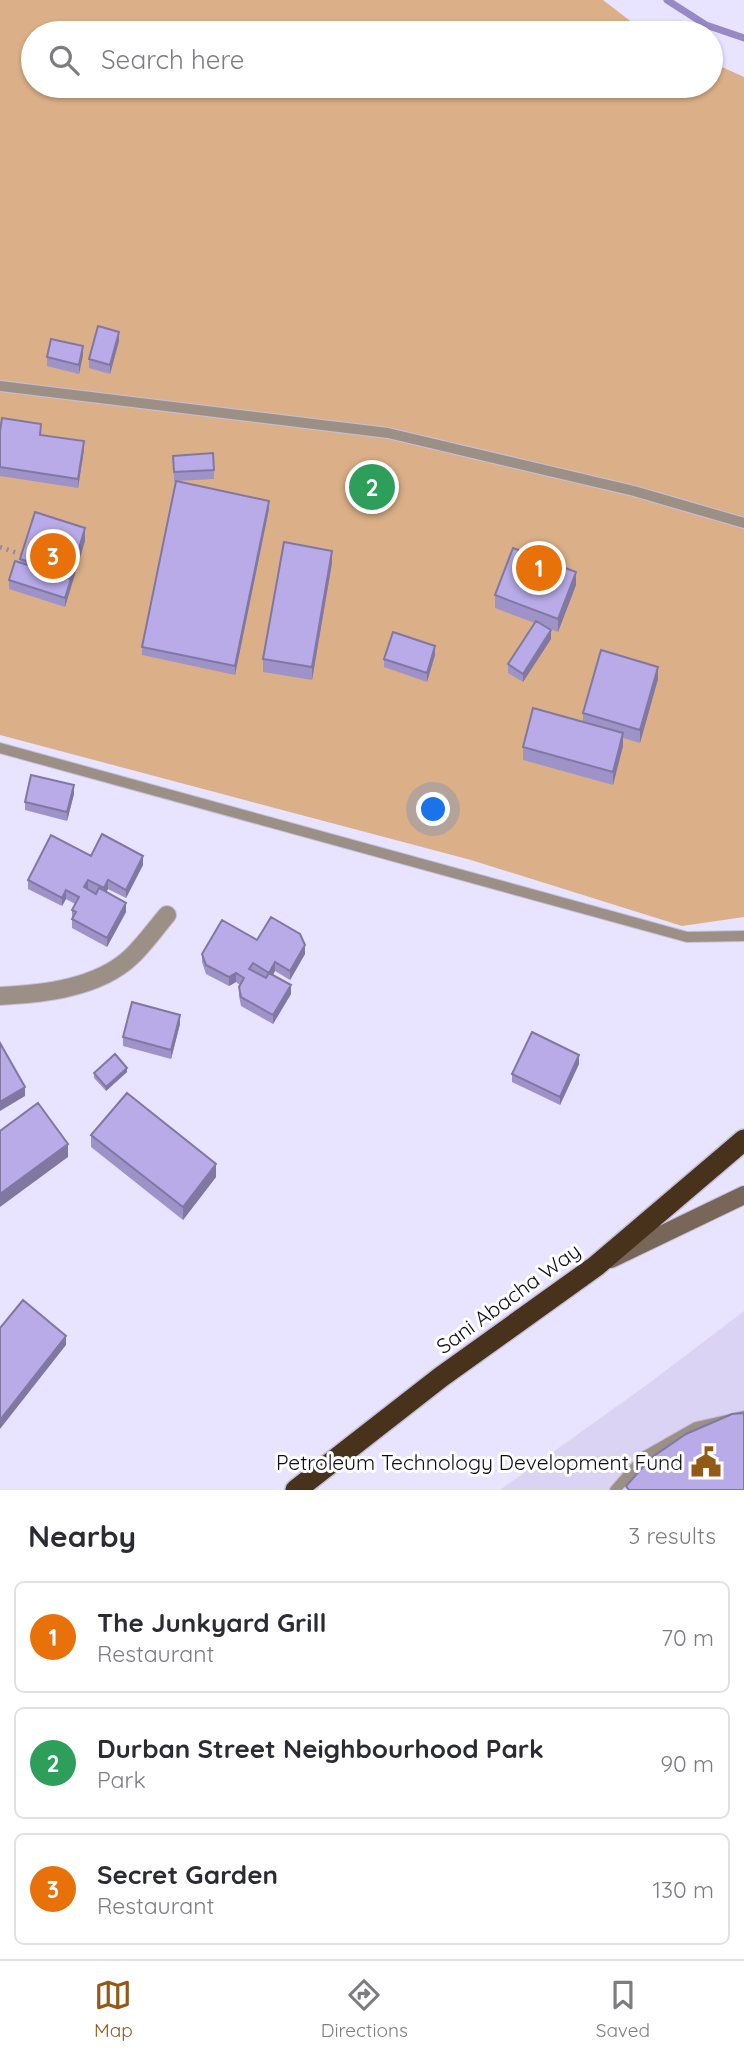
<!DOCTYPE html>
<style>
:root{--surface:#fff;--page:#f7f7f7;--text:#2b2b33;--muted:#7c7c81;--line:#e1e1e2;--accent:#935916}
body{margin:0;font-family:Quicksand,sans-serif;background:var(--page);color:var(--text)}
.you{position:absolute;left:434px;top:810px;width:24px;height:24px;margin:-18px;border:5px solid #fff;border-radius:50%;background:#1a73e8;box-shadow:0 0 0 10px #1a73e833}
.badge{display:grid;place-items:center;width:46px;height:46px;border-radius:50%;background:var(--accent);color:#fff;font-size:23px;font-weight:700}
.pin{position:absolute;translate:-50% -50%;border:4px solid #fff;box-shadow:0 2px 7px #0006}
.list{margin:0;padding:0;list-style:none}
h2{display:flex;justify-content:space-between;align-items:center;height:91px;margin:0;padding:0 28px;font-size:30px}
h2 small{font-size:23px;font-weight:400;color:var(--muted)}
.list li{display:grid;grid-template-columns:46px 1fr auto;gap:21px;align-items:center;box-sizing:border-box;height:112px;margin:0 14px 14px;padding:0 14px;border:2px solid var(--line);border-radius:10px}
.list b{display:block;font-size:26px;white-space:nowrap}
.list p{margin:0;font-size:23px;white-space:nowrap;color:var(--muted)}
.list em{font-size:23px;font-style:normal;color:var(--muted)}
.icon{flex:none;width:38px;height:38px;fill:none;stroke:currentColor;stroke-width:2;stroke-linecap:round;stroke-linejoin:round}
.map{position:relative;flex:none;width:744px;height:1490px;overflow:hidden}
.search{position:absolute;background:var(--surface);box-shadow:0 2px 5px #0004;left:21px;right:21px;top:21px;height:77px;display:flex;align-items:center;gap:18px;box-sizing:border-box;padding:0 24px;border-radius:38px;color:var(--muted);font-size:26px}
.sheet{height:469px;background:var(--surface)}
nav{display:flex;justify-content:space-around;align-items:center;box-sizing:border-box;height:98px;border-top:2px solid var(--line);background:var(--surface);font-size:19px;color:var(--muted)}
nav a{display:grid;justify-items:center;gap:4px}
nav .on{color:var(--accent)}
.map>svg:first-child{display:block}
.built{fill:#dad3f4}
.green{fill:#dbb088}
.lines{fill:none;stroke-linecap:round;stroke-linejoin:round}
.stream{stroke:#9689c4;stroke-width:7}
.lane-casing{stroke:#c5c1da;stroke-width:12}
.street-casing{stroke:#c5c1da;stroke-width:20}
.secondary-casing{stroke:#c5c1da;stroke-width:20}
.highway-casing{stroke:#c5c1da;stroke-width:24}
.path{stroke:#8d899e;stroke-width:4.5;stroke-dasharray:2 5;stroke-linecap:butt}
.lane{stroke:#9c9086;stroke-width:10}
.street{stroke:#9c9086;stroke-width:18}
.secondary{stroke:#786758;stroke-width:18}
.highway{stroke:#48321c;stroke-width:21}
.wall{fill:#9e93c8}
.shaded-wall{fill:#8178a2}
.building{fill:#b8abe8;stroke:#8178a2;stroke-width:2;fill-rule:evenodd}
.labels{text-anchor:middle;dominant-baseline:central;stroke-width:6;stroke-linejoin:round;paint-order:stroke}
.street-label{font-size:21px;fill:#0f0c18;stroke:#fff}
.poi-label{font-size:21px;fill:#0f0c18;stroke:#fff;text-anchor:end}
</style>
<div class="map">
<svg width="744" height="1490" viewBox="0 0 744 1490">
<rect width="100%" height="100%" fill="#e8e3ff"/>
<path class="built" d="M744 1311V1490H500L648 1384Z"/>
<path class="green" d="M0 0H603L646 33H33V86H711V62L744 77V917L682 926 471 860 0 735Z"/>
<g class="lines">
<path class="stream" d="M667 0 706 25 744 38"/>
<g class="lane-casing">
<path id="lane" d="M0 386 388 433 634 491 744 523
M0 748 687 937 744 936
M615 1490 645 1456 696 1427 744 1416"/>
</g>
<g class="street-casing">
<path id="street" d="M0 996C43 994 98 988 131 957 144 945 155 929 167 915"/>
</g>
<g class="secondary-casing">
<path id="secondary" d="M611 1259 744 1195"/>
</g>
<g class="highway-casing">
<path id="highway" d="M296 1490 441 1377 596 1266 744 1140"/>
</g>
<path class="path" d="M0 547 20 554"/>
<use href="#lane" class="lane"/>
<use href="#street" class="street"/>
<use href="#secondary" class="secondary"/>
<use href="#highway" class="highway"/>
</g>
<path class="wall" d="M119 341 110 374 89 368V359Z
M83 355 79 374 47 366V357Z
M0 431 41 435 84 450 78 488 0 476Z
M173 456 214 470V479L177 481 269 509 235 675 142 655V647L176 481H174Z
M85 541 65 607 9 589V580L20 563V559Z
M332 563 312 680 263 672V659Z
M576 585 558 632 545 627 551 639 523 682 508 673V664L535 623 495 608V595Z
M435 655 427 682 384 667V659Z
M658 679 640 743 623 738V746L613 785 523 760V747L583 722V713Z
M74 794 67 821 25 810V802Z
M91 856 143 865 126 898 108 889 106 892 126 912 107 947 72 928V910L75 904 66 899 62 906 28 889V880Z
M202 954H305L290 980 275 971 273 975 291 994 273 1024 241 1006 239 996V987L240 985 236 982 229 986 206 974 202 962Z
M180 1024 171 1059 123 1046V1037Z
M579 1064 560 1105 512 1082V1074Z
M127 1072 106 1091 94 1078V1073Z
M91 1135 216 1177 183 1220 91 1147Z"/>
<path class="shaded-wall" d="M119 332V341L110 374V365Z
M83 346V355L79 374V365Z
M84 441V450L78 488V479Z
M269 501V509L235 675V666Z
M85 528V541L65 607V598Z
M332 551V563L312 680V667Z
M576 572V585L558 632V619Z
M551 630V639L523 682V674Z
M435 646V655L427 682V673Z
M658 667V679L640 743V730Z
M623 733V746L613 785V772Z
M74 785V794L67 821V812Z
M143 856V865L126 898V890Z
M88 880V889L84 896V887Z
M108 880V889L104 897V888Z
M66 890V899L62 906V898Z
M126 903V912L107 947V938Z
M305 945V954L290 980V971Z
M275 962V971L269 982V973Z
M236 973V982L229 986V977Z
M291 985V994L273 1024V1015Z
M180 1015V1024L171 1059V1050Z
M579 1055V1064L560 1105V1097Z
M127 1068V1072L106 1091V1087Z
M25 1087V1096L0 1111V1102Z
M68 1144V1157L0 1207V1194Z
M216 1164V1177L183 1220V1207Z
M66 1336V1345L0 1429V1420Z"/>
<path class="building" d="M98 326 119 332 110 365 89 359Z
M51 339 83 346 79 365 47 357Z
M2 418 41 424 40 435 84 441 78 479 0 467V431Z
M213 453 214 470 174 472 173 456Z
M176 481 269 501 235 666 142 647Z
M35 512 85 528 71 575 20 559Z
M284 542 332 551 312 667 263 659Z
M513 548 576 572 558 619 495 595Z
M15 561 71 579 65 598 9 580Z
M536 621 551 630 523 674 508 664Z
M393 632 435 646 427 673 384 659Z
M601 650 658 667 640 730 583 713Z
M533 708 623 733 613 772 523 747Z
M31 775 74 785 67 812 25 802Z
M102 834 143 856 126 890 108 880 104 888 88 880 84 887 96 894 99 888 126 903 107 938 72 919 76 912 72 910 79 897 66 890 62 898 28 880 51 835 91 856Z
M271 917 300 934 305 945 290 971 275 962 269 973 291 985 273 1015 241 997 239 987 244 978 236 973 229 977 206 965 202 954 222 920 257 940ZM253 963 269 973 266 978 249 969Z
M132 1002 180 1015 171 1050 123 1037Z
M532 1032 579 1055 560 1097 512 1074Z
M0 1043 25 1087 0 1102Z
M115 1054 127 1068 106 1087 94 1073Z
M127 1093 216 1164 183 1207 91 1135Z
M38 1103 68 1144 0 1194V1131Z
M23 1300 66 1336 0 1420V1328Z
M744 1413V1490H629L626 1486 651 1458 686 1434 732 1414Z"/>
<defs>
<g id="civic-bare" transform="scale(2.415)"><path d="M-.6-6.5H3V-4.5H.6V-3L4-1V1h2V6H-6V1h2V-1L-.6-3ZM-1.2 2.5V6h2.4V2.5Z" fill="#935916" stroke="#fff" stroke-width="2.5" paint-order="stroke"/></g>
</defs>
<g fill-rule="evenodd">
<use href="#civic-bare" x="706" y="1462"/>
</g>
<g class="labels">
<g class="street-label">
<text transform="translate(508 1298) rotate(-36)">Sani Abacha Way</text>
</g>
<g class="poi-label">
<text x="683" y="1462">Petroleum Technology Development Fund</text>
</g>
</g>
</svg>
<div class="you"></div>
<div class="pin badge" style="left:539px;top:568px;background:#e8710a">1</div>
<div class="pin badge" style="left:372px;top:487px;background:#2e9e5b">2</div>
<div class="pin badge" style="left:53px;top:556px;background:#e8710a">3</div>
<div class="search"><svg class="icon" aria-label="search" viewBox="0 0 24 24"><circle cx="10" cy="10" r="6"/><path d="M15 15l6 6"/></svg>Search here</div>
</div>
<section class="sheet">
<h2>Nearby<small>3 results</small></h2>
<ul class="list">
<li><span class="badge" style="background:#e8710a">1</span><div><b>The Junkyard Grill</b><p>Restaurant</p></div><em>70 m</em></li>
<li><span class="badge" style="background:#2e9e5b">2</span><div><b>Durban Street Neighbourhood Park</b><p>Park</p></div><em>90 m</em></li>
<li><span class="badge" style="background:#e8710a">3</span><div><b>Secret Garden</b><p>Restaurant</p></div><em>130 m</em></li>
</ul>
</section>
<nav>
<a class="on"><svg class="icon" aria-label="map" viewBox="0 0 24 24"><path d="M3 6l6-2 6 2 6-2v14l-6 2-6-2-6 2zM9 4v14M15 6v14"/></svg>Map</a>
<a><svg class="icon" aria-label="directions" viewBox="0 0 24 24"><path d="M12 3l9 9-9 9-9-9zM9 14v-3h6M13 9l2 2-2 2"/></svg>Directions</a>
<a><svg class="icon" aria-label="saved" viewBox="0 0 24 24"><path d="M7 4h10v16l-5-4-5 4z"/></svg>Saved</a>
</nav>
